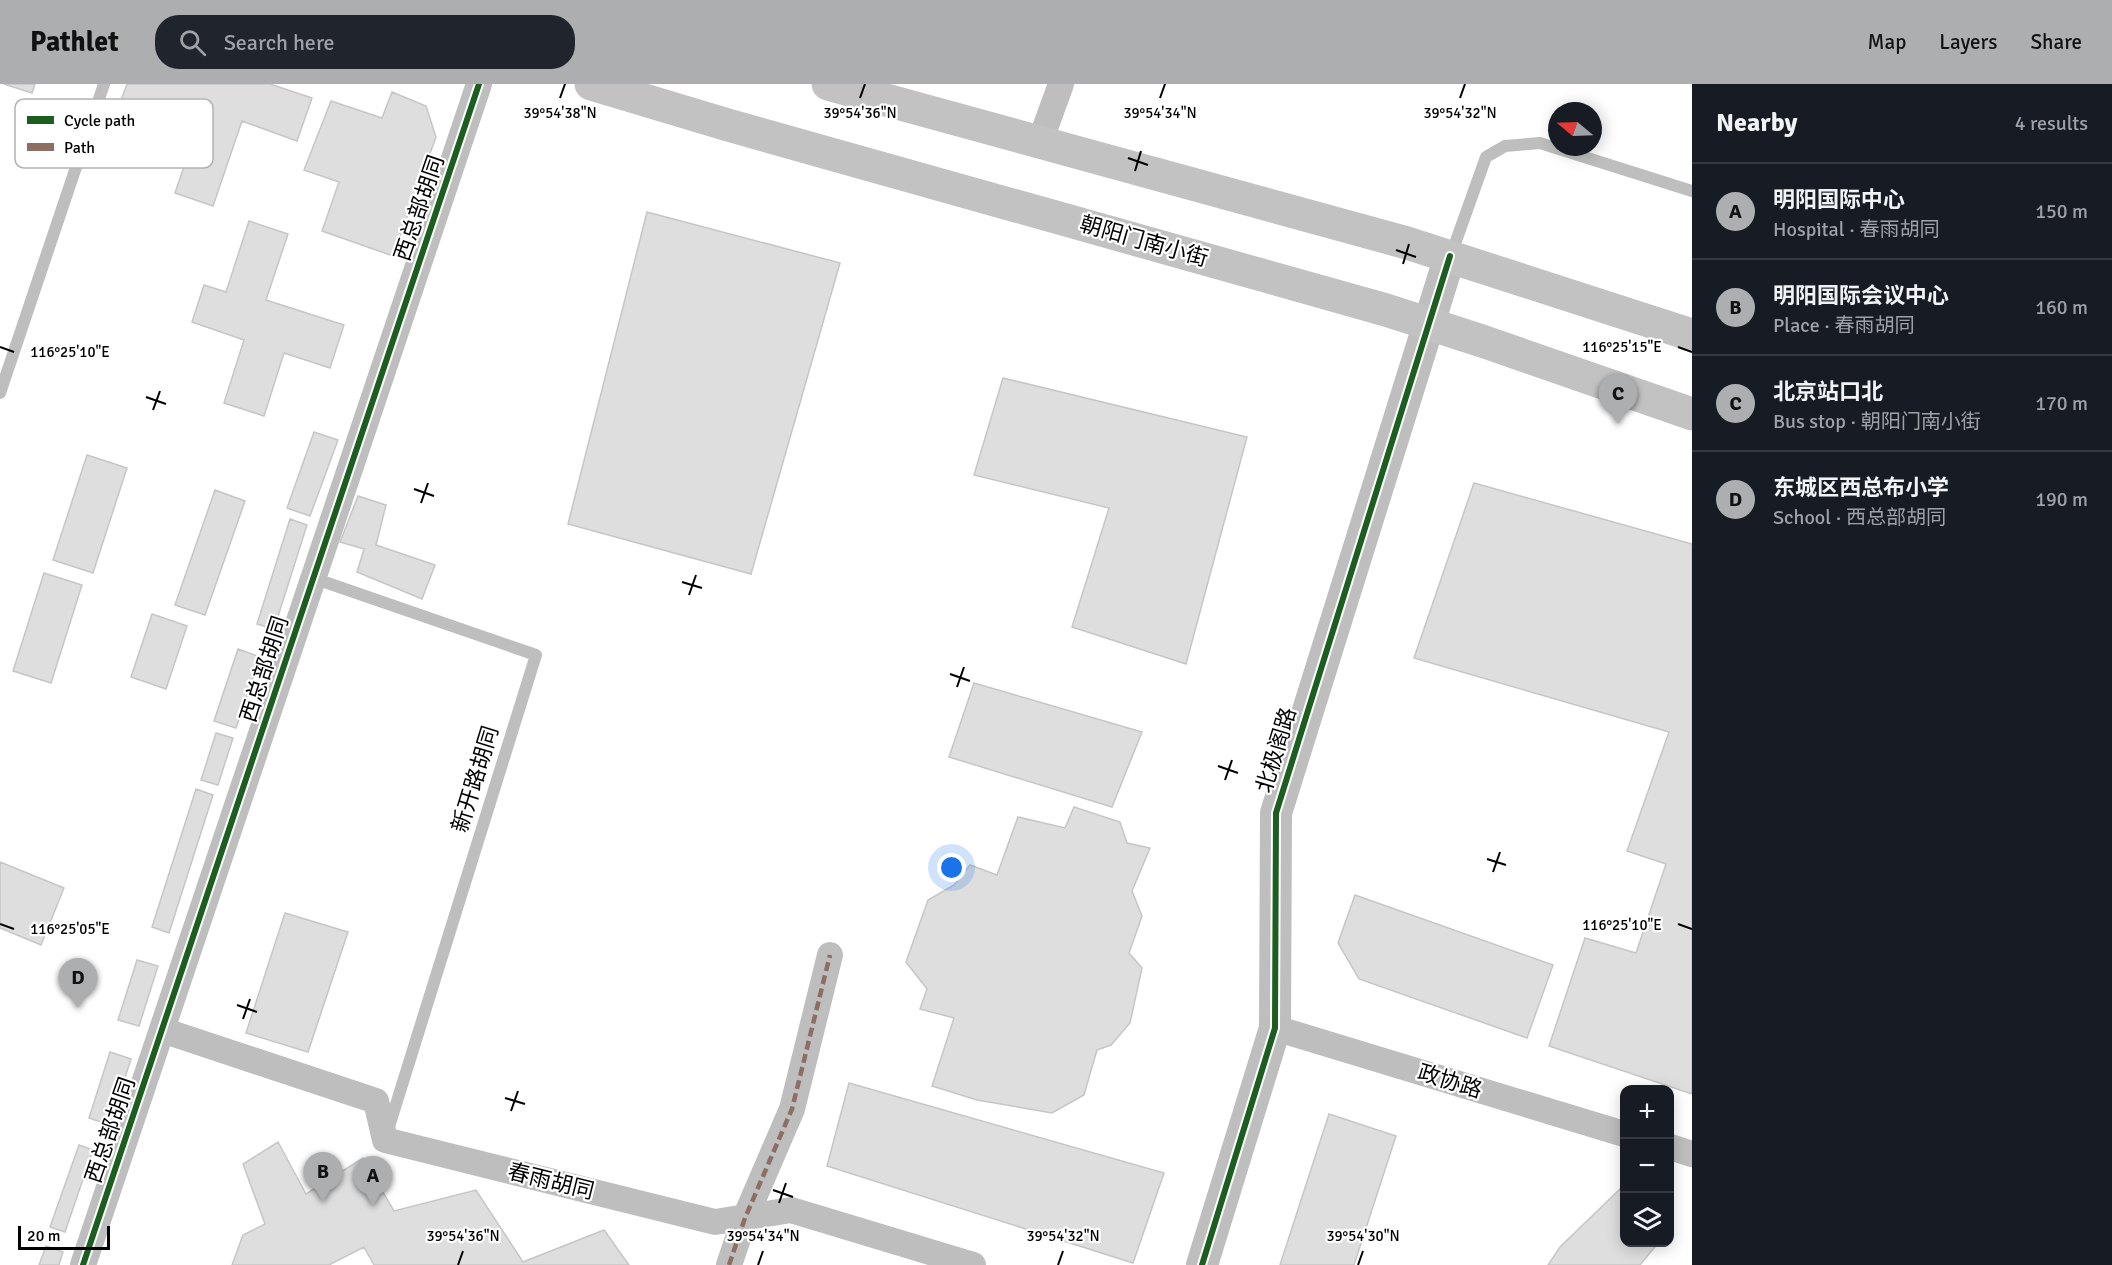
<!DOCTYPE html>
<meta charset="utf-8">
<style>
:root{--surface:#171b24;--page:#20242c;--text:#f1f3f6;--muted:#9ea1a6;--line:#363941;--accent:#adaeaf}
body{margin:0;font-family:Signika,"Noto Sans SC",sans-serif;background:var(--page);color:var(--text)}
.controls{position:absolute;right:18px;bottom:18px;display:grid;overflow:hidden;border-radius:12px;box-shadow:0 3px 15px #0003}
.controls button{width:54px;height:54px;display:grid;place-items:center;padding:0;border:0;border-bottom:2px solid var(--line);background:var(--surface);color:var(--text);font:30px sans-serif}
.compass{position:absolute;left:1548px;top:18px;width:54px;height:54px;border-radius:50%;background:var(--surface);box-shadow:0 3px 15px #0003;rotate:289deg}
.scale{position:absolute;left:18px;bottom:15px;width:92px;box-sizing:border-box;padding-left:6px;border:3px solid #000;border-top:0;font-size:16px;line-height:21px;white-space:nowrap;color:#000;-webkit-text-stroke:4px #fff;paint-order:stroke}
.you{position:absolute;left:952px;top:784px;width:21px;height:21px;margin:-15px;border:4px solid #fff;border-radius:50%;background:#1a73e8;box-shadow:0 0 0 9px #1a73e833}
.badge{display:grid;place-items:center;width:39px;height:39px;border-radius:50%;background:var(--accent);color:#111;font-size:20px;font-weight:700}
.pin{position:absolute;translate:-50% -50px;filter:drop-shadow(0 2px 3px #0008)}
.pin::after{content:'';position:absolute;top:32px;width:21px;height:18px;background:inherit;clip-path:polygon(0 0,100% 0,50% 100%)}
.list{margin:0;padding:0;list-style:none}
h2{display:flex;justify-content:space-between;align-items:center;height:78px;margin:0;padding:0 24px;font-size:26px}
h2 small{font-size:20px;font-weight:400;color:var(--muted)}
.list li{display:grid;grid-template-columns:39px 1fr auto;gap:18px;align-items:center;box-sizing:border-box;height:96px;padding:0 24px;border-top:2px solid var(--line)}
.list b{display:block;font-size:22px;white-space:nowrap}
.list p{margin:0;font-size:20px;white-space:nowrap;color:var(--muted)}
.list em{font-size:20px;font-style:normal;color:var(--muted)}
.icon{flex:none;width:33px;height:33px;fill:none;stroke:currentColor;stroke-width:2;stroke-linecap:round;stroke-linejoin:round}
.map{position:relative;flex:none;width:1692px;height:1181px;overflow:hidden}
header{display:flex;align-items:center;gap:36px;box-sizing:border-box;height:84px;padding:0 30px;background:var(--accent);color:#111}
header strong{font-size:28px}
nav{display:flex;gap:33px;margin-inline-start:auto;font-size:21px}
.search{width:420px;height:54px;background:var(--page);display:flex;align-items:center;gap:15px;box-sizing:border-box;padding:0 21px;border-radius:24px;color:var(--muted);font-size:22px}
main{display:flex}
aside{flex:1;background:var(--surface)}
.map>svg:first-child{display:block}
.building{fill:#dedede;stroke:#c6c6c6;stroke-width:1.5}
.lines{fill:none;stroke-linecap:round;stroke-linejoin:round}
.service{stroke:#bebebe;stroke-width:12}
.minor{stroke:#bebebe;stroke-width:26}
.tertiary{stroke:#bebebe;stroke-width:32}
.secondary{stroke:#c2c2c2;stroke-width:33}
.quiet{stroke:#8d6e63;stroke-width:4.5;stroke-dasharray:9 4.5;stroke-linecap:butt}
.cycleway-casing{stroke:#fff;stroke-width:10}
.cycleway{stroke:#1b5e20;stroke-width:6}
.ticks{fill:none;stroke:#000;stroke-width:2}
.labels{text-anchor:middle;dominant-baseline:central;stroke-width:4.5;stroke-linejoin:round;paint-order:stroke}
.street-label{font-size:22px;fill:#000;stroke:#fff}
.key{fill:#fff;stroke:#b2b2b2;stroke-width:1.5}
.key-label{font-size:16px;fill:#000}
.ticks-label{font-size:15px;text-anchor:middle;fill:#000;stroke:#fff;stroke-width:4.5;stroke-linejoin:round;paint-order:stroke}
</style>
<header>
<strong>Pathlet</strong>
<div class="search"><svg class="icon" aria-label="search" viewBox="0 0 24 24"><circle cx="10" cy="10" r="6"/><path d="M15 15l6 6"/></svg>Search here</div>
<nav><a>Map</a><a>Layers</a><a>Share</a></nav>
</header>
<main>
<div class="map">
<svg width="1692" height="1181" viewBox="0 0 1692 1181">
<rect width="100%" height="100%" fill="#fff"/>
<path class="building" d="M4 0H35L32 9Z
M127 0H270L312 14 297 57 242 37 213 122 175 109 195 50 118 24Z
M392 8 426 22 436 53 393 172 322 147 339 98 304 86 331 17 382 34Z
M647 128 840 179 751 490 568 440Z
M249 137 288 150 266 216 344 241 330 284 284 269 264 332 224 319 244 256 192 238 204 201 226 208Z
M1003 294 1247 353 1186 580 1072 543 1109 424 974 391Z
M314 348 338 356 310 432 287 424Z
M87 371 127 384 93 489 53 476Z
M1474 399 1692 460V1010L1549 962 1585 854 1636 869 1666 780 1627 767 1669 648 1414 574Z
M215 406 245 417 205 531 175 521Z
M358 412 386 421 376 461 435 481 422 515 357 488 364 465 340 458Z
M290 435 307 441 274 545 257 540Z
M44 489 82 501 51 599 13 587Z
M152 530 187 542 166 605 131 593Z
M238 565 260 573 236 644 214 637Z
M974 599 1142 648 1112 723 949 673Z
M216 649 233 654 218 701 201 696Z
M196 705 213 711 169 849 152 843Z
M1074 723 1120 738 1127 759 1150 764 1132 807 1142 832 1129 869 1142 884 1130 939 1111 961 1097 966 1084 1011 1052 1029 977 1016 932 1002 954 934 920 925 927 905 906 878 928 816 954 801 970 781 997 791 1018 733 1065 744Z
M0 778 64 804 41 861 0 844Z
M1355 811 1553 881 1527 954 1359 895 1338 859Z
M285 829 348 848 308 968 246 949Z
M137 876 158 882 139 942 118 936Z
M110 968 131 975 110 1041 89 1034Z
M849 999 1164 1089 1133 1179 827 1082Z
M1329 1030 1396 1052 1354 1181H1280Z
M278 1058 306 1110 363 1074 394 1127 476 1106 523 1178 604 1146 629 1181H374L364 1163 329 1181H232L243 1151 265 1140 243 1080Z
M79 1061 93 1066 65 1148 50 1143Z
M1622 1103 1624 1105V1158H1659L1640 1181H1548L1560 1163Z
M46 1162 63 1168 59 1181H39Z"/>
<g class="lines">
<path class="service" d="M1451 171 1486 73 1505 62 1540 59 1692 107
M0 309 104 0
M313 494 536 571 388 1046"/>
<path class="minor" d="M1040 58 1061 0
M1275 944 1624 1050
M162 946 376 1017 385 1056 715 1138 791 1126 973 1181
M1670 1063 1692 1070
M83 1181 479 0
M729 1181 745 1134 792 1025 830 871"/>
<path class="tertiary" d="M1202 1181 1275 944 1276 729 1450 172"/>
<path class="secondary" d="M591 0 728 41 1386 226 1482 257 1692 330
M828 0 1407 159 1692 251"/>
<path class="quiet" d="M729 1181 745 1134 792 1025 830 871"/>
<g class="cycleway-casing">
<path id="cycleway" d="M83 1181 479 0
M1202 1181 1275 944 1276 729 1450 172"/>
</g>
<use href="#cycleway" class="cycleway"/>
</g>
<path class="ticks" d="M560 14 565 0M860 14 865 0M1160 14 1165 0M1460 14 1465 0M1128 74 1148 81M1135 87 1141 67M1396 166 1416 173M1403 180 1409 160M0 263 14 268M1678 263 1692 268M146 313 166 320M153 326 160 307M414 405 434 412M421 419 428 399M682 498 702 504M689 511 696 491M950 590 970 597M957 603 964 583M1218 682 1238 689M1225 696 1232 676M1487 775 1506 781M1493 788 1500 768M0 840 14 845M1678 840 1692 845M237 921 257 928M243 935 250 915M505 1014 525 1020M511 1027 518 1007M773 1106 793 1113M779 1119 786 1099M458 1181 463 1167M758 1181 763 1167M1058 1181 1063 1167M1358 1181 1363 1167"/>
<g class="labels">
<g class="street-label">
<text transform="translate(419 124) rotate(-71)">西总部胡同</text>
<text transform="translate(1144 157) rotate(16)">朝阳门南小街</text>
<text transform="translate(264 585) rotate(-72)">西总部胡同</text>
<text transform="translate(1276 666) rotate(-73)">北极阁路</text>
<text transform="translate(475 695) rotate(-73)">新开路胡同</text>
<text transform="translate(1450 997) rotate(17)">政协路</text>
<text transform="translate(110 1046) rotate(-71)">西总部胡同</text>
<text transform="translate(551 1097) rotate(14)">春雨胡同</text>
</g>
</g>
<rect x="15" y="15" width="198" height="69" rx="9" class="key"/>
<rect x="27" y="32" width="27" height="8" fill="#1b5e20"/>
<rect x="27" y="59" width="27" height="8" fill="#8d6e63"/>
<g class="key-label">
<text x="64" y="42">Cycle path</text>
<text x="64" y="69">Path</text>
</g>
<g class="ticks-label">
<text x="560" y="34">39°54'38"N</text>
<text x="860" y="34">39°54'36"N</text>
<text x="1160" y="34">39°54'34"N</text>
<text x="1460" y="34">39°54'32"N</text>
<text x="1622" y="268">116°25'15"E</text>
<text x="70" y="273">116°25'10"E</text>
<text x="1622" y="846">116°25'10"E</text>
<text x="70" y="850">116°25'05"E</text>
<text x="463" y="1157">39°54'36"N</text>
<text x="763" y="1157">39°54'34"N</text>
<text x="1063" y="1157">39°54'32"N</text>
<text x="1363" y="1157">39°54'30"N</text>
</g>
</svg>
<div class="controls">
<button>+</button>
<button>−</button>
<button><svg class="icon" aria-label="layers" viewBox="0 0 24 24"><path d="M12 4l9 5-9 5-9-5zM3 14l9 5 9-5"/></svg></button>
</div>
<svg class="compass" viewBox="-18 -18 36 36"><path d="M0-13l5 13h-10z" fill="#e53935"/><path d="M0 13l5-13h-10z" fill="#9ea1a6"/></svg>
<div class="scale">20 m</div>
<div class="you"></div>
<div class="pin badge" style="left:373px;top:1122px">A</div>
<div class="pin badge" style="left:323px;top:1118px">B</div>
<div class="pin badge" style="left:1618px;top:340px">C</div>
<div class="pin badge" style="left:78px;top:924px">D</div>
</div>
<aside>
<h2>Nearby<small>4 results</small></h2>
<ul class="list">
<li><span class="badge">A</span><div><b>明阳国际中心</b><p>Hospital · 春雨胡同</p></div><em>150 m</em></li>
<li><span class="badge">B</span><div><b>明阳国际会议中心</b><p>Place · 春雨胡同</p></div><em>160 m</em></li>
<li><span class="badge">C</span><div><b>北京站口北</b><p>Bus stop · 朝阳门南小街</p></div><em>170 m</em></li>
<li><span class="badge">D</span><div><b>东城区西总布小学</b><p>School · 西总部胡同</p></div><em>190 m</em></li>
</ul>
</aside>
</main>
